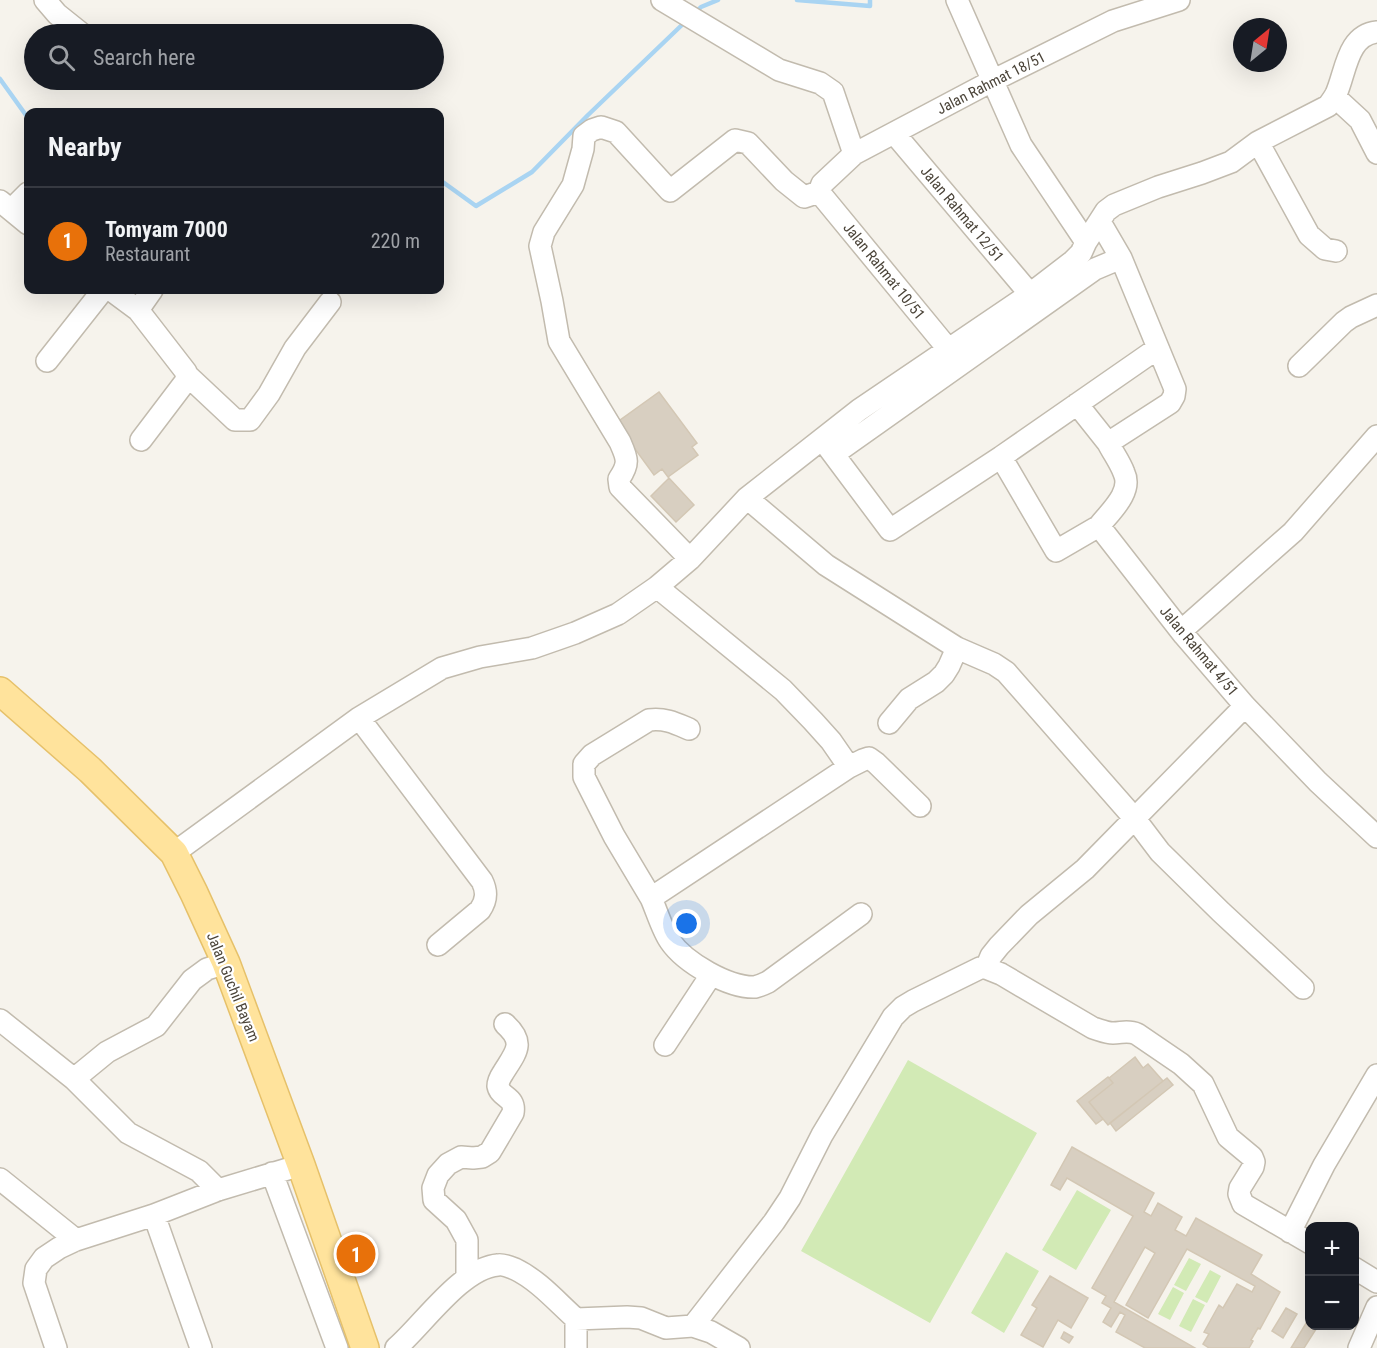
<!DOCTYPE html>
<meta charset="utf-8">
<style>
:root{--surface:#171b24;--page:#242831;--text:#f1f3f6;--muted:#9ea1a6;--line:#363941;--accent:#fc3f1d}
body{margin:0;font-family:"Roboto Condensed",sans-serif;background:var(--page);color:var(--text)}
.controls{position:absolute;right:18px;bottom:18px;display:grid;overflow:hidden;border-radius:12px;box-shadow:0 6px 24px #0002}
.controls button{width:54px;height:54px;display:grid;place-items:center;padding:0;border:0;border-bottom:2px solid var(--line);background:var(--surface);color:var(--text);font:30px sans-serif}
.compass{position:absolute;left:1233px;top:18px;width:54px;height:54px;border-radius:50%;background:var(--surface);box-shadow:0 6px 24px #0002;rotate:30deg}
.you{position:absolute;left:687px;top:924px;width:21px;height:21px;margin:-15px;border:4px solid #fff;border-radius:50%;background:#1a73e8;box-shadow:0 0 0 9px #1a73e833}
.badge{display:grid;place-items:center;width:39px;height:39px;border-radius:50%;background:var(--accent);color:#fff;font-size:20px;font-weight:700}
.pin{position:absolute;translate:-50% -50%;border:3px solid #fff;box-shadow:0 2px 6px #0006}
.list{margin:0;padding:0;list-style:none}
h2{display:flex;justify-content:space-between;align-items:center;height:78px;margin:0;padding:0 24px;font-size:26px}
h2 small{font-size:20px;font-weight:400;color:var(--muted)}
.list li{display:grid;grid-template-columns:39px 1fr auto;gap:18px;align-items:center;box-sizing:border-box;height:108px;padding:0 24px;border-top:2px solid var(--line)}
.list b{display:block;font-size:22px;white-space:nowrap}
.list p{margin:0;font-size:20px;white-space:nowrap;color:var(--muted)}
.list em{font-size:20px;font-style:normal;color:var(--muted)}
.icon{flex:none;width:33px;height:33px;fill:none;stroke:currentColor;stroke-width:2;stroke-linecap:round;stroke-linejoin:round}
.map{position:relative;flex:none;width:1377px;height:1348px;overflow:hidden}
.search{position:absolute;background:var(--surface);box-shadow:0 6px 24px #0002;left:24px;top:24px;width:420px;height:66px;display:flex;align-items:center;gap:15px;box-sizing:border-box;padding:0 21px;border-radius:33px;color:var(--muted);font-size:22px}
.panel{position:absolute;background:var(--surface);box-shadow:0 6px 24px #0002;left:24px;top:108px;width:420px;height:186px;border-radius:12px}
.map>svg:first-child{display:block}
.green{fill:#d2eab5}
.lines{fill:none;stroke-linecap:round;stroke-linejoin:round}
.stream{stroke:#a9d4f2;stroke-width:4.5}
.building{fill:#d8cfc1;stroke:#d3c7b4;stroke-width:1.5}
.minor-casing{stroke:#c2bbae;stroke-width:24}
.major-casing{stroke:#e6c16a;stroke-width:30}
.minor{stroke:#fff;stroke-width:21}
.major{stroke:#ffe39c;stroke-width:27}
.labels{text-anchor:middle;dominant-baseline:central;stroke-width:4.5;stroke-linejoin:round;paint-order:stroke}
.street-label{font-size:15px;fill:#4b4439;stroke:#fff}
</style>
<div class="map">
<svg width="1377" height="1348" viewBox="0 0 1377 1348">
<rect width="100%" height="100%" fill="#f6f3ec"/>
<path class="green" d="M908 1060 1037 1133 930 1323 801 1251Z
M1077 1190 1111 1210 1076 1270 1042 1250Z
M1006 1252 1039 1271 1004 1333 971 1313Z
M1189 1258 1201 1264 1186 1291 1174 1285Z
M1210 1270 1221 1276 1207 1303 1195 1297Z
M1173 1287 1184 1293 1170 1320 1158 1314Z
M1193 1299 1205 1305 1191 1332 1179 1326Z"/>
<g class="lines">
<path class="stream" d="M797 0 870 6V0
M696 12 701 7 718 0
M0 79 28 118
M440 180 476 206 532 172 588 115 685 22"/>
</g>
<path class="building" d="M659 392 697 443 692 447 698 455 668 477 662 469 654 475 616 423Z
M669 478 694 505 676 522 651 496Z
M1135 1057 1143 1068 1148 1064 1163 1081 1108 1125 1089 1102 1113 1083 1109 1078Z
M1108 1077 1113 1083 1089 1102 1103 1119 1096 1124 1077 1101Z
M1167 1078 1173 1085 1116 1131 1110 1123Z
M1072 1147 1154 1193 1144 1212 1151 1216 1158 1203 1182 1217 1175 1230 1186 1236 1196 1218 1262 1255 1251 1274 1280 1292 1260 1329 1258 1328 1251 1340 1253 1341 1249 1348H1209L1203 1344 1209 1334 1204 1332 1219 1305 1223 1308 1237 1284 1252 1292 1255 1286 1187 1249 1148 1318 1126 1305 1155 1253 1145 1247 1114 1302 1195 1348H1145L1116 1332 1125 1315 1120 1312 1111 1327 1103 1322 1111 1308 1102 1303 1106 1296 1092 1288 1133 1216 1067 1178 1060 1190 1051 1185Z
M1050 1276 1088 1298 1071 1328 1058 1320 1043 1347 1021 1335 1037 1308 1032 1305Z
M1286 1308 1297 1314 1283 1338 1272 1331Z
M1308 1320 1310 1321V1326H1318L1304 1348H1291Z
M1064 1332 1073 1337 1069 1343 1061 1338Z"/>
<g class="lines">
<g class="minor-casing">
<path id="minor" d="M45 0 57 14 82 34
M662 0 779 70 820 83 833 92 854 154
M957 0 1021 145 1086 242
M1335 97 1360 120 1377 153
M894 133 1030 294
M1258 142 1309 235 1325 249 1336 251
M819 192 822 184 854 154 992 81 1113 21 1179 0
M819 192 949 350
M0 201 28 224
M11 210 28 193
M111 290 138 310 186 372 187 375 185 382 141 440
M138 310 152 290
M47 361 103 290
M1299 366 1344 322 1351 317 1377 305
M187 375 235 420H250L269 394 295 348 330 302
M1077 404 1108 443 1170 403 1174 396 1175 389 1121 258 1100 222
M822 439 890 530 1001 457 1158 348
M1108 443C1113 453 1120 462 1124 473 1133 492 1110 512 1099 526L1184 635 1245 706 1318 782 1377 837
M834 454 1095 269 1121 258
M1001 457 1056 551 1099 526
M747 498 826 565 957 648 994 664 1006 672 1135 819 1160 852 1221 912 1303 988
M690 559 620 487 619 479C630 463 627 458 620 442L559 341 552 301 540 246 544 232 573 185 583 149 584 136 592 130 601 127 616 132 670 191 735 140 748 143 784 181 804 197 819 192
M657 587 783 690 813 721 831 741 849 767
M1181 631 1293 532 1377 436
M359 718 482 881C487 891 487 900 480 910L438 945
M889 723 909 699 936 682 944 674 949 666 957 648
M689 729C675 723 665 718 649 720L592 755 584 764V777L614 836 651 898 849 767 863 760 869 758 876 763 920 806
M174 853 359 718 442 668 480 657 532 648 575 633 618 614 657 587 690 559 747 498 859 410 1030 294 1073 261 1081 253 1086 242 1106 211 1114 205 1158 187 1202 173 1231 162 1258 142 1328 106C1331 102 1334 98 1336 94 1346 72 1347 35 1377 32
M651 898C656 909 663 932 670 941 685 963 729 988 755 987 759 986 764 984 768 982L861 914
M986 968 991 956 999 946 1029 915 1085 869 1245 706
M0 1020 74 1079 128 1133 199 1171 218 1190
M665 1045 711 975
M74 1079 107 1052 156 1026 192 980 207 969 226 963
M272 1173 337 1348
M0 1179 76 1240
M154 1215 201 1348
M1290 1232 1324 1165 1377 1075
M1354 1268 1377 1282
M467 1277V1240L456 1220 434 1200 433 1188 438 1175 448 1164 461 1157 473 1158 482 1157 490 1152 513 1113C516 1096 500 1098 498 1086 498 1081 501 1076 503 1073 516 1052 526 1043 505 1024
M576 1319V1348
M693 1326 774 1222 790 1198 822 1135 893 1017 903 1007 913 1001 980 968H986L1001 974 1093 1028C1100 1030 1106 1033 1113 1033 1122 1033 1128 1030 1137 1034L1181 1064 1203 1084 1228 1137 1252 1157 1254 1162 1253 1167 1240 1188 1239 1194 1243 1204 1310 1243
M56 1348 34 1283 36 1269 44 1258 59 1248 76 1240 154 1215 218 1190 301 1165
M396 1348C423 1325 461 1268 498 1265 503 1264 510 1267 515 1269 538 1280 557 1302 576 1319L627 1317 641 1318 666 1328 693 1326 711 1332 739 1348
M1359 1348 1377 1307"/>
</g>
<g class="major-casing">
<path id="major" d="M0 691 90 770 174 853 194 893 226 963 301 1165 365 1348"/>
</g>
<use href="#minor" class="minor"/>
<use href="#major" class="major"/>
</g>
<g class="labels">
<g class="street-label">
<text transform="translate(991 83) rotate(-27)">Jalan Rahmat 18/51</text>
<text transform="translate(962 214) rotate(50)">Jalan Rahmat 12/51</text>
<text transform="translate(884 271) rotate(51)">Jalan Rahmat 10/51</text>
<text transform="translate(1199 651) rotate(50)">Jalan Rahmat 4/51</text>
<text transform="translate(233 987) rotate(68)">Jalan Guchil Bayam</text>
</g>
</g>
</svg>
<div class="controls">
<button>+</button>
<button>−</button>
</div>
<svg class="compass" viewBox="-18 -18 36 36"><path d="M0-13l5 13h-10z" fill="#e53935"/><path d="M0 13l5-13h-10z" fill="#9ea1a6"/></svg>
<div class="you"></div>
<div class="pin badge" style="left:356px;top:1254px;background:#e8710a">1</div>
<div class="search"><svg class="icon" aria-label="search" viewBox="0 0 24 24"><circle cx="10" cy="10" r="6"/><path d="M15 15l6 6"/></svg>Search here</div>
<section class="panel">
<h2>Nearby<small></small></h2>
<ul class="list">
<li><span class="badge" style="background:#e8710a">1</span><div><b>Tomyam 7000</b><p>Restaurant</p></div><em>220 m</em></li>
</ul>
</section>
</div>
